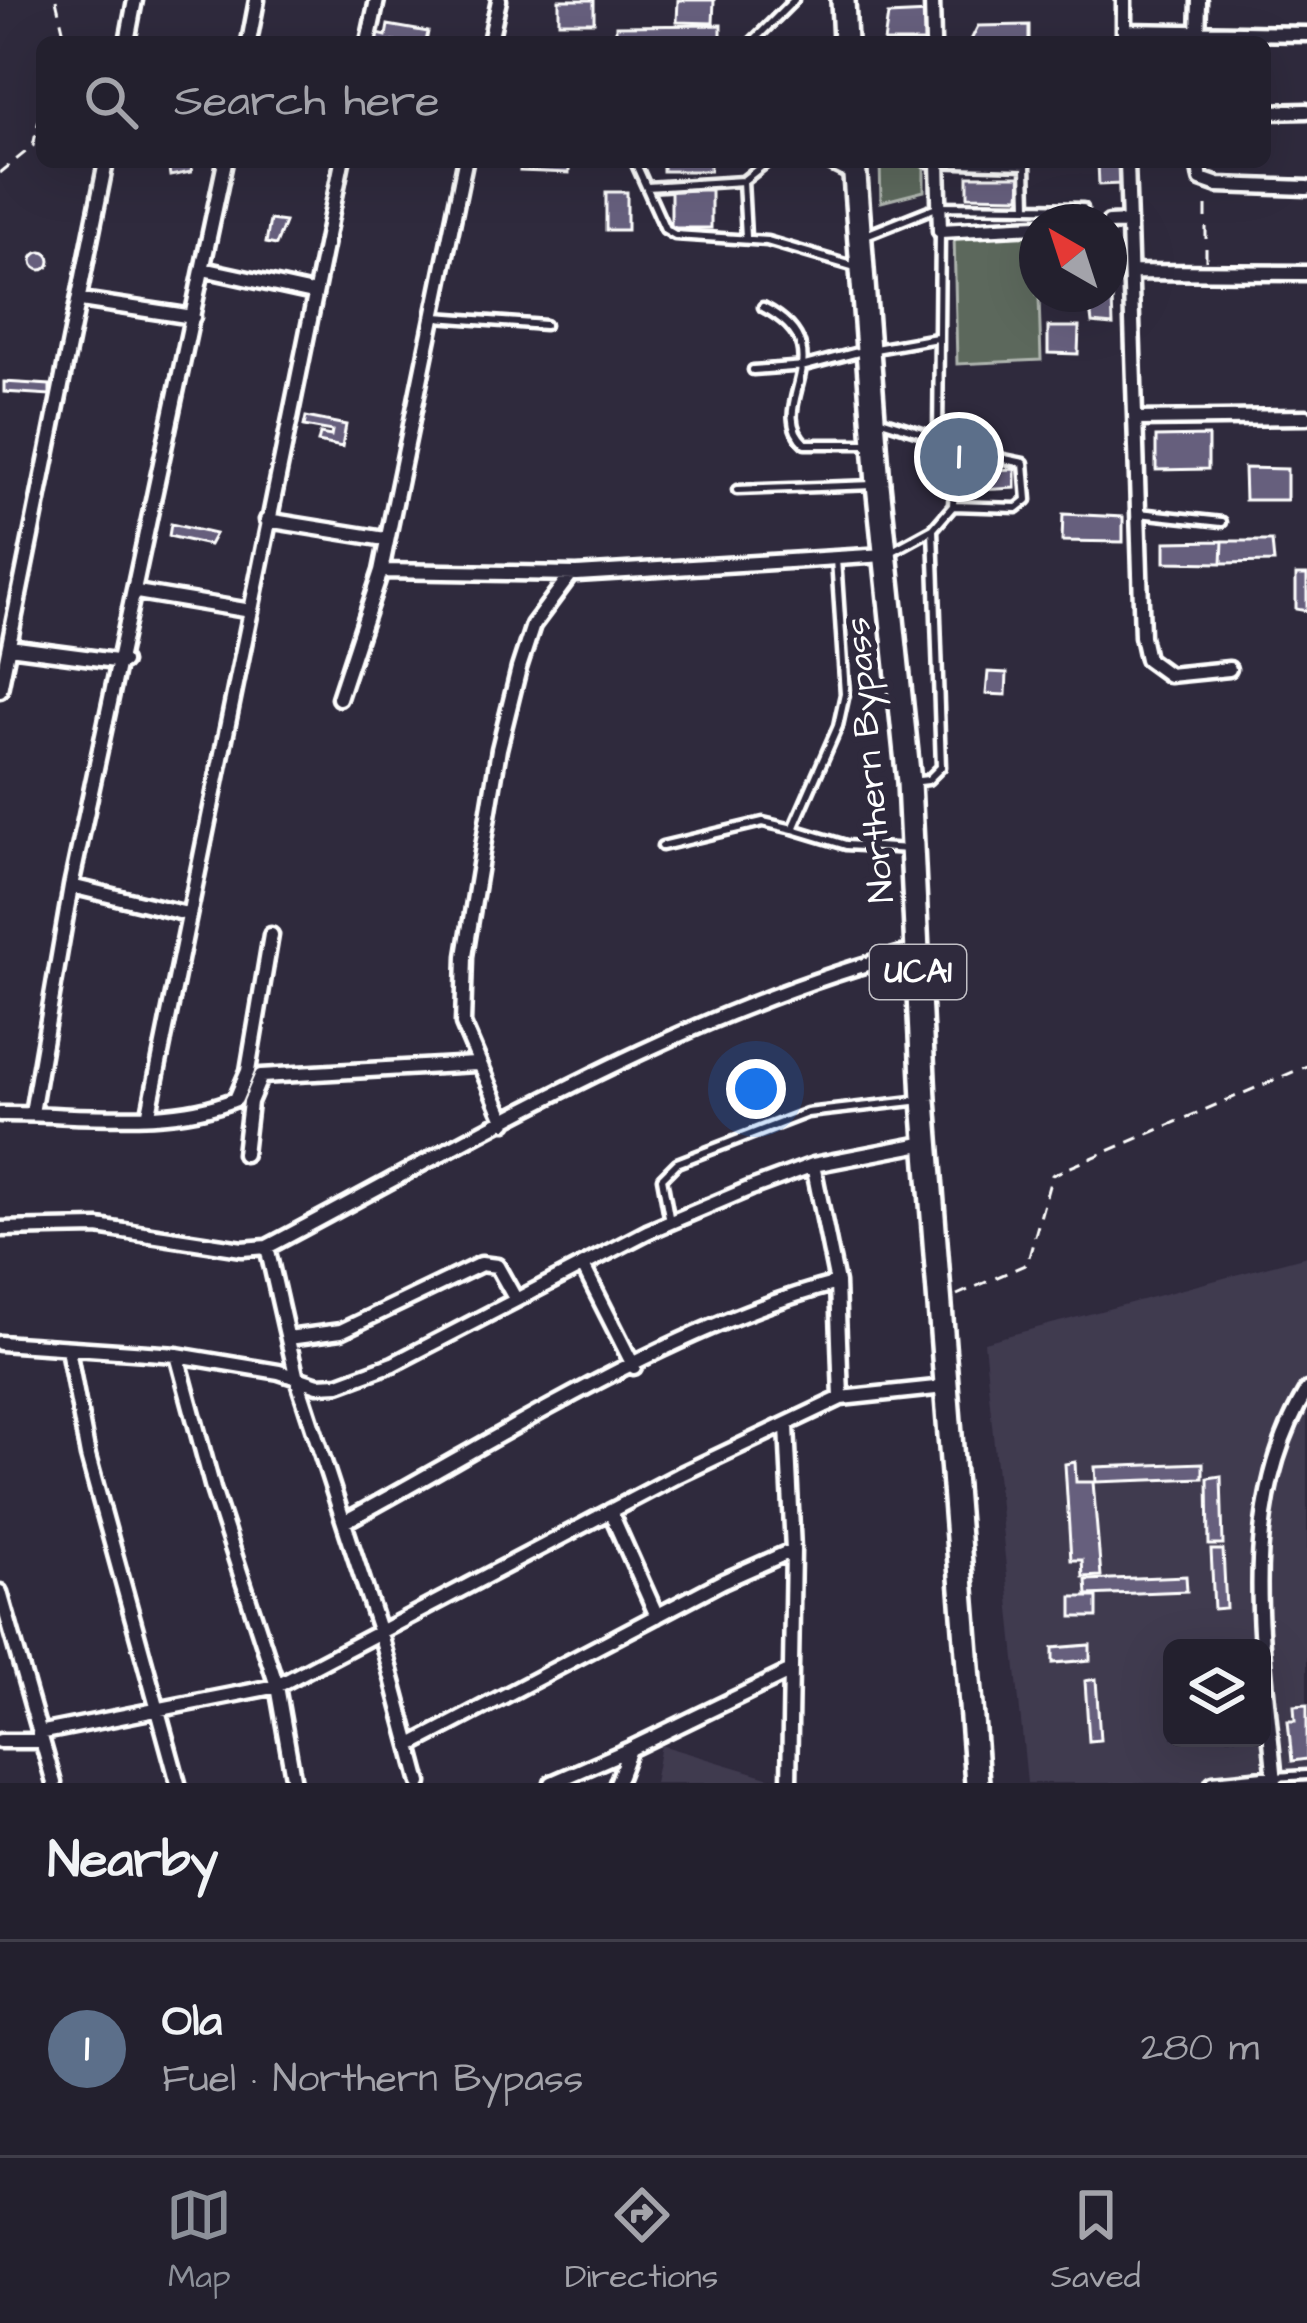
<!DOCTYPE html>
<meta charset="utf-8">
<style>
:root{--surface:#23202e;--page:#2b2836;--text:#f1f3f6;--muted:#a3a3aa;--line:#403e4a;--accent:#8c9099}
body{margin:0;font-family:"Architects Daughter",sans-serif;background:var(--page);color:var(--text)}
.controls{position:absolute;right:36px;bottom:36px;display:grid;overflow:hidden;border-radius:18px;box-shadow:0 12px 48px #0002}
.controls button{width:108px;height:108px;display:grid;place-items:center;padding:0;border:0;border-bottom:3px solid var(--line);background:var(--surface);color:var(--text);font:60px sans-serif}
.compass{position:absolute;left:1019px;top:204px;width:108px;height:108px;border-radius:50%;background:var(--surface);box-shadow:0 12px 48px #0002;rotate:321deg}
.you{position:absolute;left:756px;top:1089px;width:42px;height:42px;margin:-30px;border:9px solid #fff;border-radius:50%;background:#1a73e8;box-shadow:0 0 0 18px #1a73e833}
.badge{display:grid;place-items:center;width:78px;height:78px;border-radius:50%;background:var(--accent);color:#fff;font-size:39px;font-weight:700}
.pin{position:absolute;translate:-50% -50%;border:6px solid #fff;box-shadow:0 3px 12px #0006}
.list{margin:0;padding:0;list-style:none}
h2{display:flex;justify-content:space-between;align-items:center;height:156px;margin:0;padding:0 48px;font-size:51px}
h2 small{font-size:39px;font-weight:400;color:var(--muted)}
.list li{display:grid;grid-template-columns:78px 1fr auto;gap:36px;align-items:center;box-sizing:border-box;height:216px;padding:0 48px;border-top:3px solid var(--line)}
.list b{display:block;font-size:45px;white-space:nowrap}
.list p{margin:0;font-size:39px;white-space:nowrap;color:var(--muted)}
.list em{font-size:39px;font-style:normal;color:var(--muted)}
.icon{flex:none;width:66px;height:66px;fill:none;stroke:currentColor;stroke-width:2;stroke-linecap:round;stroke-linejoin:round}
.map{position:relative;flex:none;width:1307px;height:1783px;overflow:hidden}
.search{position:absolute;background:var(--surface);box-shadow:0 12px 48px #0002;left:36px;right:36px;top:36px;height:132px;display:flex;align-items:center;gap:30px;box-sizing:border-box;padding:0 42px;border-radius:18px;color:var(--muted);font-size:45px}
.sheet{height:372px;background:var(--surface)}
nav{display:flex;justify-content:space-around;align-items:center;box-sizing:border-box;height:168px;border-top:3px solid var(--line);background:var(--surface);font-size:33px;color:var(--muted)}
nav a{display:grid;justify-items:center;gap:6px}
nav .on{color:var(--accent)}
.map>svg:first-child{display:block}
.built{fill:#403a50;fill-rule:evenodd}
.green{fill:#5c685c;stroke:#aeb4ae;stroke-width:3}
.building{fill:#665f7d;stroke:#fff;stroke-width:3}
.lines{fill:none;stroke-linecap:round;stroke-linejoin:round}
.service-casing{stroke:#fff;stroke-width:15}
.minor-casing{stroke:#fff;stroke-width:21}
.primary-casing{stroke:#fff;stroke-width:30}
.path{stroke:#fff;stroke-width:3;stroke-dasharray:12 9;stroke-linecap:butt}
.service{stroke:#2f2a3d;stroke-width:6}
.minor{stroke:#2f2a3d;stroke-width:12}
.primary{stroke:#2f2a3d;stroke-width:21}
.labels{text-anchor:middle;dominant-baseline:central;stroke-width:12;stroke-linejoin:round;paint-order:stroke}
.shield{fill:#2f2a3d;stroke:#c1bfc5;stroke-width:3}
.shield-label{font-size:33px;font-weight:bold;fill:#fff}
.street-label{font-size:36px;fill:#fff;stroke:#2f2a3d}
</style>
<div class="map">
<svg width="1307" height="1783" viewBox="0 0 1307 1783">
<rect width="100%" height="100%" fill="#2f2a3d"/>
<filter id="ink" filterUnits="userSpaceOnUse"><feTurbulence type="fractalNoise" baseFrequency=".00833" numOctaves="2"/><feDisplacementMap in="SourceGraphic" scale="24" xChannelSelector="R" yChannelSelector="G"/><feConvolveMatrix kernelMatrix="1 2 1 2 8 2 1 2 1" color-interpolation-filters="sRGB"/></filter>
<g filter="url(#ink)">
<path class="built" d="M1307 1256V1783H1027L984 1342ZM1172 1648H1262V1738H1172Z
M661 1745 771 1778V1783H654Z"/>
<path class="green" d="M880 162 924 165V191L881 202Z
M1037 231V294H1080L1039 297 1041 360 957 364 954 234Z"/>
<path class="building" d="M559 0H594V22H559Z
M678 0H714L713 23 677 22Z
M929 13 930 42H884L888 15Z
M388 25 428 32 426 42H377L378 34 386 36Z
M721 25V42H616V26Z
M1029 25V42H970L978 26Z
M168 162H193L191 172 170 176Z
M521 162H569V173L520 171Z
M663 162H710V171H663Z
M1098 162H1120L1121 184 1099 185Z
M968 176H1021L1020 197 968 196Z
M671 190H711V228H671Z
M606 192H627V230H606Z
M270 220 285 222 276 245 266 243Z
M32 261a9 9 0 1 1 18 0a9 9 0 1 1-18 0Z
M1112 298 1113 325 1092 323 1089 299Z
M1048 327H1079L1078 354 1048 353Z
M4 382 50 385V395L4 392Z
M306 417 346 425 342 447 318 442 320 434 331 436 332 431 304 426Z
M1208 436V469L1156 470V437Z
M1244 468 1287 469V500H1245Z
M1015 469V488L959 491V471Z
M1063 514 1123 517V542L1062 541Z
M171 524 215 534 209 545 169 536Z
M1223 541H1272L1274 562 1222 563Z
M1223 541 1222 563 1165 562V542Z
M1296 575H1307V611L1296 609Z
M988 672 1007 673 1006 695 986 694Z
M1075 1462 1076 1482H1093L1101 1576 1083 1577 1082 1560H1071L1065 1464Z
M1203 1463V1478L1096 1482 1095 1467Z
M1221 1476 1223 1545H1209L1208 1478Z
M1211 1550H1223L1226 1608 1214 1609Z
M1186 1576 1187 1591 1087 1595 1086 1580Z
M1072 1597H1097V1617H1072Z
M1090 1645V1660L1053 1663V1648Z
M1096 1679 1100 1740 1089 1741 1085 1681Z
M1307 1705V1759L1292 1761 1288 1721H1295L1294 1706Z"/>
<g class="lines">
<g class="service-casing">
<path id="service" d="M752 42 794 0
M635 162 665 229 675 235 767 241 859 268
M823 162 847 174
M743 181 746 237
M647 187 743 181 767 162
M1027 207 1083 208
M866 235 939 206 1027 207 1026 165 926 162
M763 307C848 351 763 405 805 444H868
M436 317 545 325
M875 349 937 338
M753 370 805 366 862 351
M878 419 938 438
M737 490 874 485
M953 506 1017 508 1027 500 1024 463 956 449
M1139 513 1222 522
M889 553 933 529
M836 559 845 694 838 726 793 829 846 845 909 849
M911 782 928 780 941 767 933 529 953 506 956 449 938 438 940 231
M662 846 763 822 793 829
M670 1222 662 1178 677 1163 807 1113 922 1100
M1275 1777 1307 1775"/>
</g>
<g class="minor-casing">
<path id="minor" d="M932 0 933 42
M1124 0V42
M1124 31 1307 34
M1198 41 1199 0
M127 42 135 0
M249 42 257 0
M368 42 377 0
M490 42 499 0
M1265 112 1307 111
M938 162 940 231 1037 226
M1127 162 1142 636 1147 659 1169 675 1229 669
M1198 162 1201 179 1218 185 1307 188
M1109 223 1129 222
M203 269 313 293
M1131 272 1307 273
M81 300 193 317
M1136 419 1307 417
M267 520 385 539
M381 571 577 574 885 555
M137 592 251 611
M9 647 123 662
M0 690 106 162
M339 698 381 571 465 162
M71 886 187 914
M32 1113 71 886 225 162
M149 1113 342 162
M0 1114C74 1113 167 1128 236 1099L248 1071 271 935
M505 1122 463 1024 465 956 499 749 519 668 533 625 571 574
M244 1154 250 1102 261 1076 476 1064
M813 1165 837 1283 841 1398
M0 1229 98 1227 242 1249 267 1247C478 1136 685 1010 917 950
M267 1247 297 1379 380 1633 420 1783
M583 1266 634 1367
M288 1338 341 1331 481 1264 497 1266 516 1300
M0 1343 177 1355 279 1372 318 1385 339 1384 393 1364 647 1232 751 1188 813 1165 927 1143
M68 1349 88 1456 178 1783
M177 1355 213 1489 277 1686 294 1783
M787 1426 793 1550 789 1783
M610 1511 657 1616
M344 1522C497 1440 670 1326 837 1283
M0 1592 54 1783
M39 1733 277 1686 679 1475 841 1398 945 1387
M0 1741H42
M411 1745 723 1581 793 1550
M552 1783 630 1749
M617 1783 630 1749 789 1672
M1213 1783 1274 1777
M1275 1783C1264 1650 1234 1511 1307 1390"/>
</g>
<g class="primary-casing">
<path id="primary" d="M843 0 845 42
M854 162 878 484 909 782 924 1100 977 1783"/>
</g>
<path class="path" d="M56 0 66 42
M0 173 33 146 42 107
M1206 260V197
M957 1295 1027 1264 1052 1175 1307 1066"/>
<use href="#service" class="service"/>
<use href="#minor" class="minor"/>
<use href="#primary" class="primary"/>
</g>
</g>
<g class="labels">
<rect class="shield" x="870" y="945" width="96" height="54" rx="9"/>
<g class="shield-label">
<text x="918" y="972">UCA1</text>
</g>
<g class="street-label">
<text transform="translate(870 760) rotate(-95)">Northern Bypass</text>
</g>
</g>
</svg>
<div class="controls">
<button><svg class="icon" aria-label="layers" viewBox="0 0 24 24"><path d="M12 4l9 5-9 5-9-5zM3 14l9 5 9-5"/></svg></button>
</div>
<svg class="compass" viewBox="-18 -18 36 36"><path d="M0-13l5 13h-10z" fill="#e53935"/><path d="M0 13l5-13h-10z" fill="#a3a3aa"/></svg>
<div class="you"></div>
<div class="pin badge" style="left:959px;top:457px;background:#5c6f8a">1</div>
<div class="search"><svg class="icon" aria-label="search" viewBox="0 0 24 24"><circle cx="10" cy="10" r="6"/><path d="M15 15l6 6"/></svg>Search here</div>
</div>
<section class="sheet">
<h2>Nearby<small></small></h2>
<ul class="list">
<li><span class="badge" style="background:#5c6f8a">1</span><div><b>Ola</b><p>Fuel · Northern Bypass</p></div><em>280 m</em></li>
</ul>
</section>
<nav>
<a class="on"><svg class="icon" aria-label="map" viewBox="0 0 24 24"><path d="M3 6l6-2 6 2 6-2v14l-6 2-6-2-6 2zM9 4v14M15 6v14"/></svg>Map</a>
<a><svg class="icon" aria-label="directions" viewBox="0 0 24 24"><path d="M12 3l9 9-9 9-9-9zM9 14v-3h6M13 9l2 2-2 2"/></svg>Directions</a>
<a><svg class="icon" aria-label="saved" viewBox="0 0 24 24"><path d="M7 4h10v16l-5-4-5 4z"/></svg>Saved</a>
</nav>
